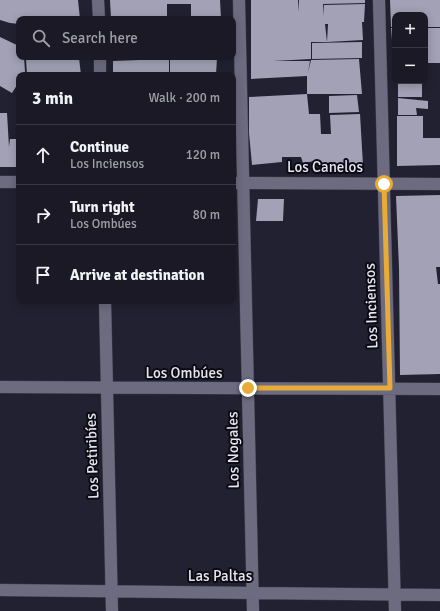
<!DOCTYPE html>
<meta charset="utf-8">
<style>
:root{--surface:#1a1925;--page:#23222d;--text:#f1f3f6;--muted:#9fa0a7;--line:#383842}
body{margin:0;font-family:Signika,sans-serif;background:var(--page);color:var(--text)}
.controls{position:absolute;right:12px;top:12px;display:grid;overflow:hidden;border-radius:8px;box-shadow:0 2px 10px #0003}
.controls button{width:36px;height:36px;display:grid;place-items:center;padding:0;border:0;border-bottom:1px solid var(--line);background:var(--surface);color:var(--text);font:20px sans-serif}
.stop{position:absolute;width:12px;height:12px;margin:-9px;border:3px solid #e9ab38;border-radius:50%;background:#fff}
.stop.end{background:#e9ab38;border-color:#fff;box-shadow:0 1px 4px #0008}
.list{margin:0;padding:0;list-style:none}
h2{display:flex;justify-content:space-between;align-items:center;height:52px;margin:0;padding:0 16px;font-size:17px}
h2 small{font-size:13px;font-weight:400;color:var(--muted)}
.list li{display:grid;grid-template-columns:26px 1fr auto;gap:12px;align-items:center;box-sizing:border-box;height:60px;padding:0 16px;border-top:1px solid var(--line)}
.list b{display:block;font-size:15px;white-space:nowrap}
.list p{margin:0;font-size:13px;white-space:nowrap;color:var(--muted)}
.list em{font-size:13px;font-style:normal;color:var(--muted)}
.icon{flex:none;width:22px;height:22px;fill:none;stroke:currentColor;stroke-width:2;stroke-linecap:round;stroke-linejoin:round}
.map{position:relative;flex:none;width:440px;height:611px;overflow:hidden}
.search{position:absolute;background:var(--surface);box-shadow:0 2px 10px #0003;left:16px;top:16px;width:220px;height:44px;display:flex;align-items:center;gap:10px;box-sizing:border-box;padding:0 14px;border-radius:8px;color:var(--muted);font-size:15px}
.panel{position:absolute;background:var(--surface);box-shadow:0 2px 10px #0003;left:16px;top:72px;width:220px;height:232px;border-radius:8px}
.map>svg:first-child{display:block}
.building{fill:#a2a1b6}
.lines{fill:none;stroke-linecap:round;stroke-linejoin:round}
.minor-casing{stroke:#403f4d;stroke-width:13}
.minor{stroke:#6d6b7f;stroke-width:12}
.route{stroke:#e9ab38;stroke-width:5}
.labels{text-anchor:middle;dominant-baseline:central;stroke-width:4;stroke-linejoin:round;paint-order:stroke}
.street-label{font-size:15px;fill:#e6e5f1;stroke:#0c0b13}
</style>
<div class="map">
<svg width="440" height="611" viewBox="0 0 440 611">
<rect width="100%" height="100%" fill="#222131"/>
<path class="building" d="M0 0H78L80 19H19V24L10 23 0 20Z
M110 0H220L221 19H191V4H167V19H111Z
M251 0H298V12L299 0H365V3L323 4 324 16V5L365 4 364 22H362L363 40 327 42 328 24H325L327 42H311V59L273 61H310L308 73 311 60 359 59 362 94H307V76L251 79Z
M390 0H440V27H425V15H395V27H391Z
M391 28H395V64H394Z
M425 28H440V63H425Z
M0 37 19 46V57H24L25 72 23 75H19V82L12 93 0 86Z
M362 42V58L312 59V43Z
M113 57H181V58L169 59V75H113V61L166 59 113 60Z
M79 58 81 75H27L26 59Z
M217 58 216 75H170V59Z
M398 81H422V97H398Z
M307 94 309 114H320L321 134H331L330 115 360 114 363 165 332 166 331 163H315V161L303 163 301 157H282V162L252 165 249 133V97Z
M357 95 359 112 329 113V96Z
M398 98 428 101V109L416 108 417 115H398Z
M0 113H7L9 147 10 139H19V167H0Z
M397 116H423V138H440V165L397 166Z
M440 195V267H436L438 284H440V374L400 375 399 268 396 196Z
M258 199H284L283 221H256Z"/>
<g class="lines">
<g class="minor-casing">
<path id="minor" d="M98 0 99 19
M239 0 253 611
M379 0 395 611
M100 57V75
M0 182H19
M233 183 440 184
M105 301 112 611
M0 387 440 389
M0 590 440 595"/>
</g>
<use href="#minor" class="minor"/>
</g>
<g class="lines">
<path class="route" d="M248 388H390L384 184"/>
</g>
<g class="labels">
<g class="street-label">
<text x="325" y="167">Los Canelos</text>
<text transform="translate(371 306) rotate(-92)">Los Inciensos</text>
<text x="184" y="373">Los Ombúes</text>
<text transform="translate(233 450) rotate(-91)">Los Nogales</text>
<text transform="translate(92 456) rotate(-92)">Los Petiribíes</text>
<text x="220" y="576">Las Paltas</text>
</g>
</g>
</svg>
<div class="controls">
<button>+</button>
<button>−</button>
</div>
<div class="stop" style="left:384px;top:184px"></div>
<div class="stop end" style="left:248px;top:388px"></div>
<div class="search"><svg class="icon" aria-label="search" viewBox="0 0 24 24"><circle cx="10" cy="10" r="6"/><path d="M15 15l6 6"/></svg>Search here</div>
<section class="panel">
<h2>3 min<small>Walk · 200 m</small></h2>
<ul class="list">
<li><svg class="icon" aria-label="ahead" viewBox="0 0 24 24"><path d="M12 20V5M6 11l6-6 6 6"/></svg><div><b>Continue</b><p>Los Inciensos</p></div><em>120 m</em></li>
<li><svg class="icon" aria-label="right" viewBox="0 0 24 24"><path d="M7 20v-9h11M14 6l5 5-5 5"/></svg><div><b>Turn right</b><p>Los Ombúes</p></div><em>80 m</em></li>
<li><svg class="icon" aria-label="arrive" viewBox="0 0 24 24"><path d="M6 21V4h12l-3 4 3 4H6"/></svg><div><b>Arrive at destination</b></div></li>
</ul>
</section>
</div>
